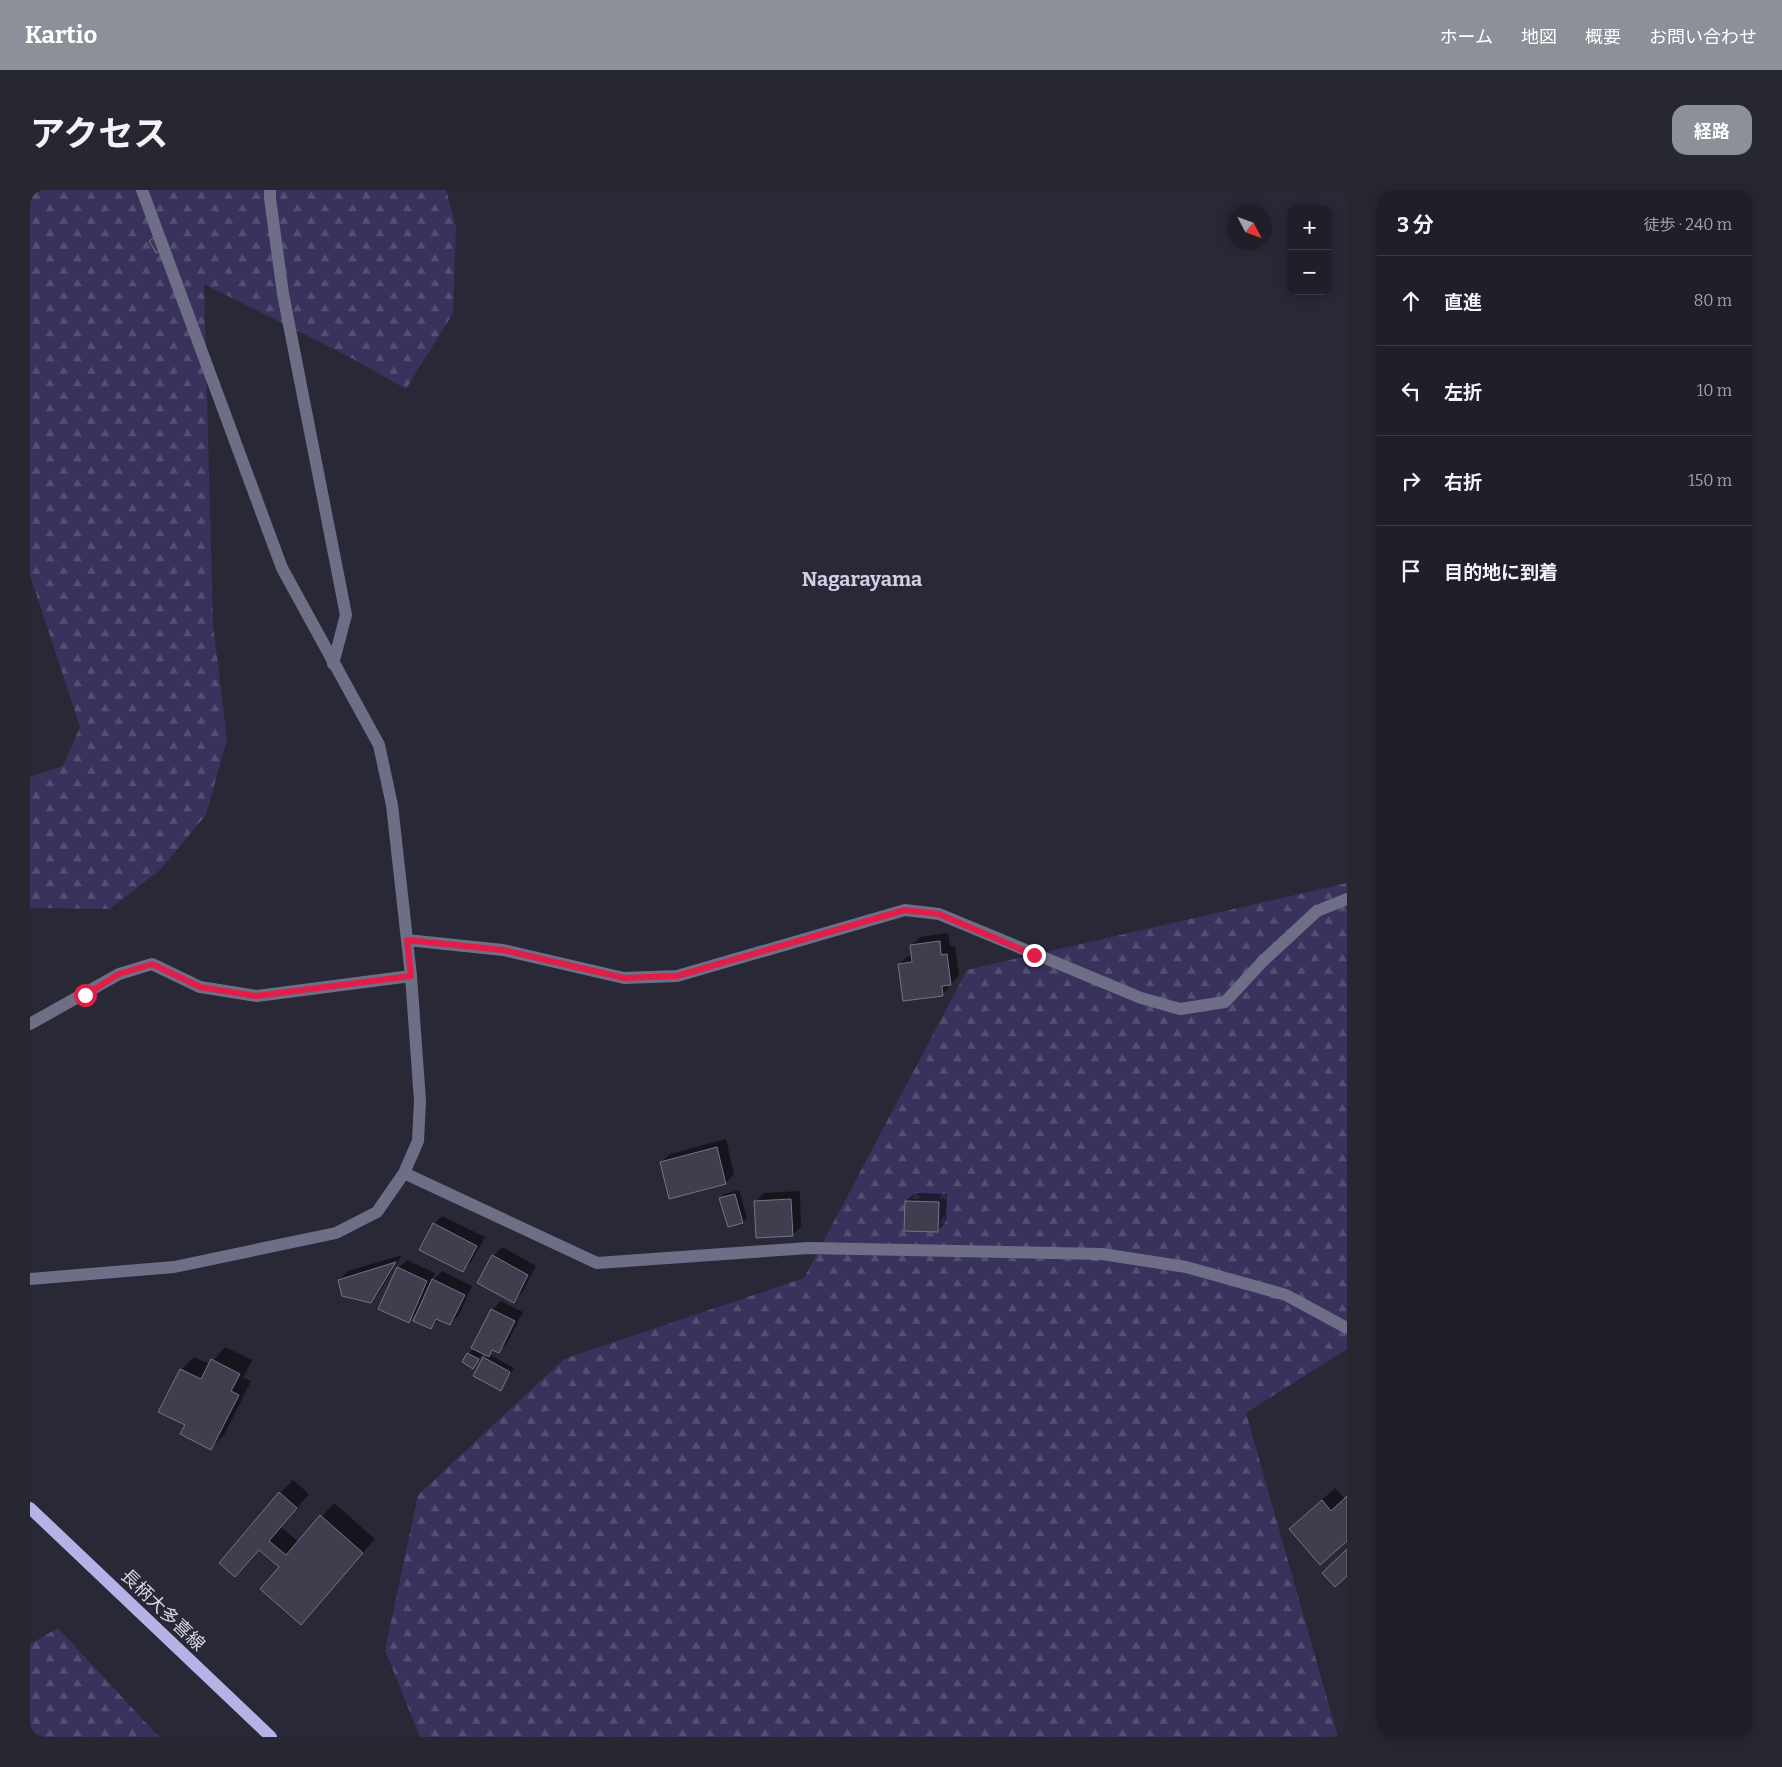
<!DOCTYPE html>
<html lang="ja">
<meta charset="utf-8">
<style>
:root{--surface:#1f1e29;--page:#272731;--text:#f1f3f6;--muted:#a1a2a8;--line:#3c3c46;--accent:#8c9099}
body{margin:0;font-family:Bitter,"Noto Sans JP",serif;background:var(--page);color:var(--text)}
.controls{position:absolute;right:15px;top:15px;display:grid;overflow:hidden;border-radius:10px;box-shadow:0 2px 12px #0003}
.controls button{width:45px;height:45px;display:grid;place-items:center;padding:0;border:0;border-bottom:1px solid var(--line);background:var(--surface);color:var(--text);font:25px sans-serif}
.compass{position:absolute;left:1197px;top:15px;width:45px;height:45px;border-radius:50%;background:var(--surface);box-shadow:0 2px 12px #0003;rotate:131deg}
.stop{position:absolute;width:15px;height:15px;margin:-11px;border:4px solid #e11d48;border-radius:50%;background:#fff}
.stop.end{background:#e11d48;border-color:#fff;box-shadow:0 1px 5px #0008}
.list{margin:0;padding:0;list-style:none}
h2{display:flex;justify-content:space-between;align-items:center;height:65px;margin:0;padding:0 20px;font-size:21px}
h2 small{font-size:16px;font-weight:400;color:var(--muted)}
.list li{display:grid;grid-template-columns:32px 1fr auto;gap:15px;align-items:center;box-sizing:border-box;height:90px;padding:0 20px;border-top:1px solid var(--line)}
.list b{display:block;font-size:19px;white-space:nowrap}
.list em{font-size:16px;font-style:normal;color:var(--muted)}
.icon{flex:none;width:28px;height:28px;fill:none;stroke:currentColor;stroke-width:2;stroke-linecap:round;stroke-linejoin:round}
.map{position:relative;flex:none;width:1317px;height:1547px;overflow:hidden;border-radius:15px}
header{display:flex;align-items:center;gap:30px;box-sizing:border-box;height:70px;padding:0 25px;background:var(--accent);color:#fff}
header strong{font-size:24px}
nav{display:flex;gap:28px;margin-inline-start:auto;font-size:18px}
.intro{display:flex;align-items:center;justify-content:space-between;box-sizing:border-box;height:120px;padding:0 30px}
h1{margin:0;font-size:35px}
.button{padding:12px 22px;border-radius:15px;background:var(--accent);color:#fff;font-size:18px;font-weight:700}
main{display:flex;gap:30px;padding:0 30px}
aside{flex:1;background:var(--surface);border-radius:15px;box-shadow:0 2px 12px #0003}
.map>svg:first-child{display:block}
.forest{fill:url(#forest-firs)}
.shadow{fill:#0007}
.building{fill:#3f3e4e;stroke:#757487}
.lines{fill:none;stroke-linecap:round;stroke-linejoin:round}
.minor{stroke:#6f6e87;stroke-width:12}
.major{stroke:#b5b2e6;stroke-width:12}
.route{stroke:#e11d48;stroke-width:6}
.labels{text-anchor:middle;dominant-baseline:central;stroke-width:4;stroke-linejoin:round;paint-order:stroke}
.street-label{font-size:18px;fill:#d8d7e2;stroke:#292837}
.quarter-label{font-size:20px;font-weight:bold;fill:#d0cfe4;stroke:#292837}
</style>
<header>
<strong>Kartio</strong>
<nav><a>ホーム</a><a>地図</a><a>概要</a><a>お問い合わせ</a></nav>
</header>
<div class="intro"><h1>アクセス</h1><a class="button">経路</a></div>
<main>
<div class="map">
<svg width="1317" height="1547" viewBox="0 0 1317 1547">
<defs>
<pattern id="forest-firs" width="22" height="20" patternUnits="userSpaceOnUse" patternTransform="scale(1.25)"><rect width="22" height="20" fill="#38325c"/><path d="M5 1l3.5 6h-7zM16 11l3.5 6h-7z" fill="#544f73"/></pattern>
</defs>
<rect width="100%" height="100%" fill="#292837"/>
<path class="forest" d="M0 0H416L426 37 423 123 376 199 316 165 174 94 183 434 197 549 176 625 130 680 80 719 0 718V587L33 576 50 537 0 385Z
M1317 693V1159L1216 1223 1308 1547H390L355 1460 388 1305 534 1169 774 1088 937 780Z
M28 1438 129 1547H0V1454Z"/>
<path class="shadow" d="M918 743 920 756H925L929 785 913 804 869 774 878 766 882 765 881 756 890 747Z
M696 949 704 984 696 993 631 972 640 964Z
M709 1000 717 1028 713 1032 690 1009 694 1004Z
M770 1001 771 1036 763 1045 726 1012 734 1003Z
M885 1003 917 1004 916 1032 907 1041 876 1011Z
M412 1026 455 1047 441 1072 433 1081 404 1034Z
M472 1057 506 1076 492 1103 483 1111 463 1066Z
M372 1065 349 1103 341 1112 309 1090 318 1081Z
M377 1070 405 1083 401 1092 412 1081 442 1096 429 1125 420 1134 409 1129 400 1138 388 1122 378 1131 368 1078Z
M471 1111 493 1122 477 1153 468 1162 464 1160 459 1164 484 1178 470 1199 454 1168 457 1165 453 1163 443 1177 438 1164 443 1159 462 1120Z
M195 1157 222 1170 213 1188 221 1191 194 1245 181 1258 157 1235 151 1180 164 1167 180 1174Z
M263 1290 279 1304 251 1337 269 1352 304 1313 345 1349 271 1433 251 1377 230 1359 205 1386 250 1303Z
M1305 1298 1315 1309 1317 1307V1350L1260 1339Z"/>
<path class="building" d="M125 47 132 60 126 63 119 51Z
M910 751 911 765 917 764 921 795 912 796 913 806 873 811 868 774 882 772 880 755Z
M687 957 696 994 639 1009 630 972Z
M705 1004 713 1033 698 1037 689 1008Z
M761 1009 763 1046 726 1048 724 1011Z
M875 1011 909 1012 908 1042 874 1041Z
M403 1033 447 1056 433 1082 389 1060Z
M462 1065 498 1085 484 1113 447 1093Z
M366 1072 341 1113 312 1106 308 1090Z
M367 1077 397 1091 379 1133 348 1119Z
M402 1089 435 1105 420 1135 406 1129 401 1139 383 1131Z
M461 1119 485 1131 469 1163 462 1160 459 1167 441 1158Z
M437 1163 449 1169 443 1179 432 1172Z
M453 1167 480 1182 471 1201 443 1186Z
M181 1169 210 1184 201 1201 209 1205 181 1260 150 1244 155 1235 128 1222 150 1179 171 1189Z
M249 1302 267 1318 239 1351 256 1365 290 1325 333 1363 271 1435 230 1399 249 1377 229 1360 205 1387 189 1373Z
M1317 1306V1351L1290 1375 1259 1339 1292 1310 1301 1321Z
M1317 1359V1386L1305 1397 1292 1383Z"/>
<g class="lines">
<path class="minor" d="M240 0V8L253 104 316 425 303 474
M377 750 473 760 594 788 647 786 875 720 909 724 1111 808 1150 819 1195 812 1233 771 1287 721 1317 709
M0 834 89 784 122 774 170 797 227 806 381 786
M374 983 567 1073 778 1058 1072 1064 1156 1077 1256 1105 1317 1138
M0 1089 144 1077 306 1043 347 1022 374 983 388 951 390 911 381 786 362 615 349 555 252 378 112 0"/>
<path class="major" d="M0 1318 241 1547"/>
</g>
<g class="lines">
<path class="route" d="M55 805 89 784 122 774 170 797 226 806 381 786 377 750 473 760 594 788 647 786 875 720 909 724 1004 765"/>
</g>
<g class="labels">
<g class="street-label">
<text transform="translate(133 1420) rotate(44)">長柄大多喜線</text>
</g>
<g class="quarter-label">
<text x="832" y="389">Nagarayama</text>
</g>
</g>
</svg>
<div class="controls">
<button>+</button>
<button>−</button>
</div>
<svg class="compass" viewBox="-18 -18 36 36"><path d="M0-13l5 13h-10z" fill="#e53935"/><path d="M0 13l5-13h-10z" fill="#a1a2a8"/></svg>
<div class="stop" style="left:55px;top:805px"></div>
<div class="stop end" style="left:1004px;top:765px"></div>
</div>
<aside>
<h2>3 分<small>徒歩 · 240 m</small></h2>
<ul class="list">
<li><svg class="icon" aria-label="ahead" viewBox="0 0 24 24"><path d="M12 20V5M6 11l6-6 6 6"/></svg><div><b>直進</b></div><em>80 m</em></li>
<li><svg class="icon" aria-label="left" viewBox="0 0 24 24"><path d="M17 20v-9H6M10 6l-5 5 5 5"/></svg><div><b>左折</b></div><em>10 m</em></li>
<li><svg class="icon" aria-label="right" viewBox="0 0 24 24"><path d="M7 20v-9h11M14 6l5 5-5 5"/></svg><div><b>右折</b></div><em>150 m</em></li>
<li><svg class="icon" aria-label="arrive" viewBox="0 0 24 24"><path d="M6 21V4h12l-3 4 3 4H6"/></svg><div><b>目的地に到着</b></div></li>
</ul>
</aside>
</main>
